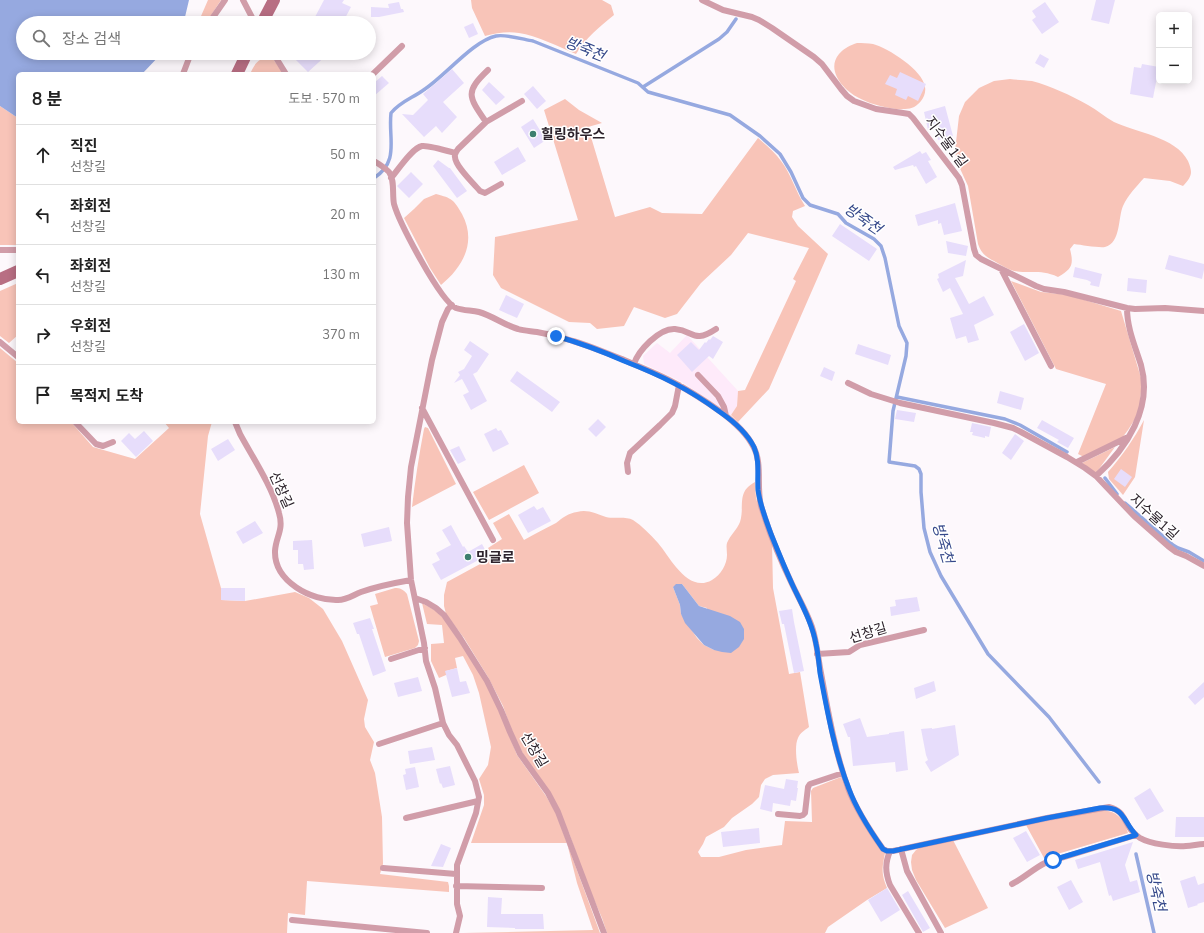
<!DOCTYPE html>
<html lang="ko">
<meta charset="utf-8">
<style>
:root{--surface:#fff;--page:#f2f2f2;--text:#222;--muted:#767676;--line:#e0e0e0}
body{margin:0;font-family:"Nunito Sans","Noto Sans KR",sans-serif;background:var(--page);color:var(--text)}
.controls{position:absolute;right:12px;top:12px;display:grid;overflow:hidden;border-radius:6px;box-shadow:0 2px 10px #0003}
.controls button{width:36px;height:36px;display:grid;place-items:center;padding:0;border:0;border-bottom:1px solid var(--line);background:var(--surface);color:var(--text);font:20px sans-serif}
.stop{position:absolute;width:12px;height:12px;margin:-9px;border:3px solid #1a73e8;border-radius:50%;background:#fff}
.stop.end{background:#1a73e8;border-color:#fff;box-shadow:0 1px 4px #0008}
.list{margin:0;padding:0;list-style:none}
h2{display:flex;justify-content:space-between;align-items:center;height:52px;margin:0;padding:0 16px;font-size:17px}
h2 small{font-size:13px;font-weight:400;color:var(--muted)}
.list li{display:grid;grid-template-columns:26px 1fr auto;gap:12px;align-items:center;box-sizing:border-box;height:60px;padding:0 16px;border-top:1px solid var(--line)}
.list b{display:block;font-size:15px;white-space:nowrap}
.list p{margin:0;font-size:13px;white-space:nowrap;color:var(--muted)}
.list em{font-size:13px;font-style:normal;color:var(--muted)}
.icon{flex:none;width:22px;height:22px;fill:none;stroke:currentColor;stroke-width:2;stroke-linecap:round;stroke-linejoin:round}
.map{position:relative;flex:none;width:1204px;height:933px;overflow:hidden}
.search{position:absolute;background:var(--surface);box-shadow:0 2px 10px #0003;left:16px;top:16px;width:360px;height:44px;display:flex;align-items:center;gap:10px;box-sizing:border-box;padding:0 14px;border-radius:22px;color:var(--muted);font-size:15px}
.panel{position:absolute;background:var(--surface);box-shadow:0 2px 10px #0003;left:16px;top:72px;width:360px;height:352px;border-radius:6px}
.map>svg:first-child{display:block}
.built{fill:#feeafa}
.green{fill:#f8c4b8;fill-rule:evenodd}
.water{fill:#96a9e0}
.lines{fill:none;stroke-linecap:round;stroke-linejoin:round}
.stream{stroke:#96a9e0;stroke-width:3.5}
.building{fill:#e7ddfb}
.lane{stroke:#d19da9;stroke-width:6}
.secondary{stroke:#b86e83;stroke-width:12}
.route{stroke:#1a73e8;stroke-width:5}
.poi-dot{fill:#3c7e6f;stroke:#fff;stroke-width:1.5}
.labels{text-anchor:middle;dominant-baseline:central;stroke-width:3;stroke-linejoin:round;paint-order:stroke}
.poi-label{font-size:14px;font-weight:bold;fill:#2d232c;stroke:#fff;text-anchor:start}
.street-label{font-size:14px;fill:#2d232c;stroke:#fff}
.water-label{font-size:15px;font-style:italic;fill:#35488a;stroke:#fff}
</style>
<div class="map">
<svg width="1204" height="933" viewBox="0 0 1204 933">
<rect width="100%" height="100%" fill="#fdf8fc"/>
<path class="built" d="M687 335 738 391 737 406 731 415 682 382 644 364 643 356 657 343 670 353Z"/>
<path class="green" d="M208 0H221L206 23H198Z
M471 0H602L611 5 614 15C599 27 586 38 576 54 559 47 536 35 519 33 508 31 496 33 485 36L472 8Z
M857 43C862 43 868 43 873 44 888 48 923 70 925 87 926 92 924 97 921 101 917 106 912 109 905 109 891 110 873 105 861 99 845 92 825 71 839 54 844 48 851 45 857 43Z
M266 57 273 59 284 74H250C254 65 257 60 266 57Z
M1010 79C1017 80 1025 80 1032 81 1051 86 1070 95 1088 105 1097 110 1105 117 1114 122 1135 132 1176 137 1188 161 1193 173 1192 176 1183 186L1170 181 1144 178C1136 187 1128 195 1123 206 1118 217 1121 243 1105 247 1099 248 1082 245 1074 244L1070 249C1074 265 1072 269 1058 277 1040 269 1031 274 1014 271 1007 269 1001 265 994 261 986 257 981 253 978 244L968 186 957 162 955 151 959 116 965 102 979 88 994 81Z
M565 99 579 110 602 123 588 127 615 217 650 207 662 213 702 214 758 138C766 145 775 152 781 161 791 174 796 192 805 206L793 211 792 217 798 226 828 254 769 389 738 422 731 415 737 406 738 391 745 390 796 281 793 279 809 248 748 233 731 255 701 283 677 314 665 318 634 307 624 326 597 329 590 323 569 322 501 288 493 275 495 237 578 220 544 110Z
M0 106 18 118V245H0Z
M436 194C452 198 454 200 462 214 477 242 463 267 441 285L430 268 404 218 414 209 424 199Z
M1011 281 1041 292 1068 295 1121 311 1141 378V391L1140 405 1135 419 1128 430 1122 438 1084 457 1078 454 1106 384 1056 369Z
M18 283V335L9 343 0 336V291Z
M0 348 18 363V422H71L93 447 135 459 169 428 164 422H212L208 436 200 514 221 588V600L245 601 295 592 309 598 323 609 342 641 368 700 364 719 365 727 374 742 370 760 375 773 382 817 383 864 380 874 448 882 449 886V892L307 881 305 915 288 913 287 933H0Z
M1144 420 1135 477 1123 495 1109 479 1108 472C1122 456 1134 439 1144 420Z
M425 427 428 428 456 484 412 507C415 481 419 455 424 429Z
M1115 447 1096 473 1082 463Z
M524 465 539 493 489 520 473 492Z
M755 482 756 498 761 516 772 543 773 588 789 674 800 672 809 727C805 730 800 733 798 738 794 746 797 765 799 773L773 775 765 779 761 785 759 797 752 804 732 818 724 827 706 837 703 844 698 852 701 857H719L746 850 782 845 785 821 812 822 811 791 813 788 841 777C850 804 866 829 882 852L885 853C882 869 881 873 887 888L867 900 828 927 825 933H607L602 918 588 886 569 833 522 752 512 731 503 706 488 677 464 638 446 614 444 606V595L447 582 493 557 488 548 502 539 493 523 509 514 524 540C534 534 545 529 556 523 562 518 569 513 577 512 588 509 596 514 606 517 614 519 626 516 633 520 642 526 650 534 658 543 670 557 688 594 712 580 721 575 727 564 727 555 727 551 726 546 727 543 730 535 737 530 740 522 745 506 736 492 755 482ZM682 584 699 606 707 608 714 650 704 645 697 638 681 614 680 605 673 587Z
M395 588C400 588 403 589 407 594L419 641 418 645 415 648 385 657 370 606 378 604 375 594Z
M422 603 436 611 445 620 483 677 500 712 517 755 546 796 556 813 600 933H463L593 930 577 883 567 843H471L484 805V795L479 779 488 765 491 747 479 693 473 675 463 656 455 658 457 668 446 671V675L439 678 431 661V644L444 643 442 625 427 624Z
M1102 810C1117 811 1124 819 1128 833L1044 858 1026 825Z
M953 840 988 908 945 928 916 880 912 870 911 862 912 855 916 850 923 846Z"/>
<path class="water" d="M0 0H189L185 17 182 23H23V53H162L142 74H18V118L0 106Z
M676 584H682L699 606 730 616 740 622 744 629V639L739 647 731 653 722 652 714 650 704 645 685 623 681 614 680 605 673 587Z"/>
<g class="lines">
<path class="stream" d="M643 87 719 39 727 32 736 19
M374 178C400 161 388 139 391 113 401 101 413 98 425 89 446 75 473 41 496 36 506 34 522 39 533 41L638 83 648 92 730 115 760 136 780 154 791 172 803 198 810 205 838 214 846 223 874 239 881 246 885 258 899 326 907 343 906 356 893 411 889 462 915 466 919 469 921 474V492L924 528 930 552 941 576 988 654 1049 717 1099 782
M897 397 1005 419 1020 425 1067 452
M1105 478 1117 494
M1125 503 1173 545 1178 548 1189 552 1204 561
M1136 854 1154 933"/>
</g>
<path class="building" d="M324 0H344L342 3 351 7 343 22 335 18 332 23H328L315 17Z
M1096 0H1115L1109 24 1091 20Z
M399 2 401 9H403L404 12 379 17H371V7L389 8 388 4Z
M1045 2 1059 22 1042 34 1032 20 1036 17 1032 11Z
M473 23 478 34 469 38 464 27Z
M302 53H329L308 72 295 59Z
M1040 54 1049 59 1044 68 1035 63Z
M1142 64 1159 67 1153 98 1130 94 1134 67 1141 68Z
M452 69 464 83 443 102 457 117 442 133 436 126 424 137 402 114 413 115 428 100 423 94Z
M900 72 926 84 918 101 908 96 906 100 895 95 897 89 885 84 890 75 897 78Z
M382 76 389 83 374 96V83Z
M489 82 505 97 496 105 482 90Z
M533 86 546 101 537 109 524 94Z
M945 106 953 136 938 140 935 128 928 130 924 112Z
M533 119 546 140 534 148 521 127Z
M518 147 526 161 502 175 494 162Z
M920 151 922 154 926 152 931 160 928 161 937 177 926 184 916 166 914 167 913 165 895 170 893 167Z
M438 160 449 168H450L467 191 457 198 433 166Z
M411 172 423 184 409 198 397 186Z
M955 203 962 231 944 235 941 223 938 224V220L918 226 915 215Z
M840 224 877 249 869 261 832 236Z
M946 241 968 246 966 256 948 253Z
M1169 255 1204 264V270L1202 279 1165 269Z
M966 260 963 276 955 278 969 304 984 296 994 315 974 325 979 340 968 343 966 336 956 339 950 318 963 314 950 288 943 292 937 279 939 278 938 274Z
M1075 267 1102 274 1099 287 1090 285 1091 282 1087 280 1073 277Z
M1128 278 1147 280 1146 293 1127 291Z
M506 295 524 304 517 318 499 310Z
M1024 324 1039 353 1025 361 1010 332Z
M713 336 723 342 713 359 709 356 692 372 677 355 691 342 699 350 705 342 706 343 709 339 710 340Z
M470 341 489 354 477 372 473 374 487 401 471 410 463 395 469 392 462 379 454 383 460 375 458 372 464 369 472 356 464 350Z
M858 344 891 355 888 365 855 354Z
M824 367 835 372 832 381 820 376Z
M517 371 560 402 552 412 510 381Z
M1000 391 1024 398 1021 410 997 403Z
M897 410 916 413 914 422 895 419Z
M598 419 606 427 596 437 588 429Z
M1042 420 1074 438 1068 448 1057 442 1059 440 1037 428Z
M972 423 991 427 989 437 985 436V438L972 435 973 432H970Z
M496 428 498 431 501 430 509 444 493 452 484 434Z
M144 431 153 441 136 457 121 441 129 433 135 439Z
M1015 434 1024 441 1011 460 1002 453Z
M228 439 235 450 218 461 211 449Z
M459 446 466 460 458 464 450 450Z
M1121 469 1132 477 1125 487 1114 479Z
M534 506 537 510 543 507 551 521 528 533 518 515Z
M255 521 263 533 243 544 236 532Z
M451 525 463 547 464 546 468 552 482 544 488 555 441 580 432 564 440 560 436 553 451 545 442 530Z
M389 527 392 541 364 547 361 534Z
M312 540 314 569 304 570 303 564H298V550H293V541Z
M221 588H245V601L221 600Z
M917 597 920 611 891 616 890 607 896 606 895 600Z
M792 609 794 622 804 671 794 673 784 624H782L779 611Z
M370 618 374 629H372L386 671 373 676 359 634H357L353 623Z
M457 668 460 682 466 681 470 693 452 697 445 671Z
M418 677 422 691 398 697 394 683Z
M934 681 936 691 916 699 914 688Z
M1204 682V697L1195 705 1188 697Z
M860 718 867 737 889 734V733L904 731 908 770 896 772 895 762 853 766 850 737H848L843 724Z
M955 725 959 755 931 772 925 762 928 760 926 755 921 729 932 728V729Z
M432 747 435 760 410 764 408 751Z
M450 766 455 785 443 788 441 783 440 784 436 769Z
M415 767 419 787 406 790 403 775 406 774 405 769Z
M786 779 798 781 797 788H798L796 801 791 800 790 806 773 803 772 812 760 809 765 785 784 789Z
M1150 788 1164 811 1147 820 1134 798Z
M1176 817H1204V837H1175Z
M759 828 760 843 723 847 721 832Z
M1026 831 1040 855 1027 862 1013 838Z
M1133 842 1125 865 1130 882 1137 880 1140 892 1113 901 1111 895 1109 896 1100 862 1078 869 1075 860Z
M441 844 451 848 443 867 431 866Z
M1195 876 1198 885 1204 883V902L1197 904 1198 905 1188 908 1180 881Z
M1071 880 1083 902 1069 910 1057 887Z
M887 888 900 910 881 922 868 900Z
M908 891 930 928 923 932 902 895Z
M488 897 502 898 501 914H543L544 929H515V928L487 927Z"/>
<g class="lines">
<path class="lane" d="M243 0 255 23
M702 0 723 10 752 17 759 20 772 28 814 57 822 64 841 89 847 96 854 101 876 109 903 113 909 114 913 118 959 178 962 185 974 249 976 255 981 259 1036 286 1044 289 1064 292 1127 308 1135 309 1165 308 1204 311
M209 23 225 0
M273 53 286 74
M183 74 191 53
M373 74 402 46
M486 122C468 96 465 92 488 70
M374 161C379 164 385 168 389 172 395 180 392 194 394 204 399 222 440 301 456 308 464 311 472 310 479 312 493 316 504 325 518 329 524 331 531 331 537 332 549 334 561 337 573 341 590 346 606 353 622 359 637 366 654 372 669 380 687 389 704 400 721 412 733 421 746 432 753 446 763 463 756 486 761 506 769 532 780 559 792 584 799 599 807 612 812 627 817 642 818 658 821 673 828 711 835 752 848 788 855 807 871 832 883 849L887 851H893L1047 818 1109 807C1124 811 1123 819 1131 830 1134 833 1137 836 1140 838 1150 844 1175 847 1186 846 1192 846 1198 844 1204 844
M391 178C398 170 412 148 422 146 428 145 448 151 455 153
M501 184 485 193 480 191C474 184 455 166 455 157 454 154 457 151 458 149L486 122 522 101
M0 250H18
M1001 269 1051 366
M452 305 448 309 442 322 432 360 411 467 408 497 407 523 411 580 424 643 426 661 435 688 443 723 449 735 457 745 475 781 479 797 476 813 457 865V904L460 916 456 933
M0 342 18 357
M634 364C638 351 659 328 675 329 695 331 693 344 716 329
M698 375 718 396 724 407 726 416
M848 383 871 394 900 403 994 423 1013 428 1021 432 1067 457 1085 468 1096 476 1134 516 1168 546 1176 552 1186 556 1204 566
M422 408 493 540
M75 422 96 444 103 446 113 442
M235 422 240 434C253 458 272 486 279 513 284 530 276 536 275 551 274 582 312 601 338 600 347 600 353 595 361 592 378 586 394 583 411 580
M1077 462 1126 438
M628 472 627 463 630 453 660 425 672 413 675 406 679 385
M1096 476C1127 448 1153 408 1141 365 1135 346 1127 328 1127 308
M415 598 426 602 436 608 444 615 460 638 487 681 501 710 510 732 520 754 548 793 558 812 604 933
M817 654 849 652 860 645 924 630
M391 659 425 648
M379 744 443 723
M778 814 800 816 803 815 805 813 808 787 810 784 843 773
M406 818 478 801
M901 849 907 871 941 933
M890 851C885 863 885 872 890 885L919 933
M383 868 456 874
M1012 884C1024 878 1033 869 1045 863L1136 835
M456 886 542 888
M292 920 427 933"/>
<path class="secondary" d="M262 23 274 0
M237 74 247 53
M0 279 18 271"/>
</g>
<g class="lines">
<path class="route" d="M556 336C580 343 602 351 624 361 660 375 689 389 720 412 733 421 747 433 754 447 760 461 757 475 758 490 760 505 766 520 771 534 778 551 785 569 793 586 802 605 812 623 816 644 818 653 819 663 820 673 827 710 835 754 849 789 856 808 871 832 883 849L887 851H893L1047 818 1100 808C1125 806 1122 820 1136 835L1053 860"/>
</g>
<g class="poi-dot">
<circle cx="533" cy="134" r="4"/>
<circle cx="468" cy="557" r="4"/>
</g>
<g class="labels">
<g class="poi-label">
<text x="541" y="134">힐링하우스</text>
<text x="476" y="557">밍글로</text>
</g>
<g class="street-label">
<text transform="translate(946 142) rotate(53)">지수물1길</text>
<text transform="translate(281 490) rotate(66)">선창길</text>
<text transform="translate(1154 517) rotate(42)">지수물1길</text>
<text transform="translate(868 633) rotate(-17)">선창길</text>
<text transform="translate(534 750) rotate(59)">선창길</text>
</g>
<g class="water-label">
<text transform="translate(585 49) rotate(22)">방죽천</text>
<text transform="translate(863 219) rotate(35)">방죽천</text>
<text transform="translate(943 543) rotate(74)">방죽천</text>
<text transform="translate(1156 891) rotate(77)">방죽천</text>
</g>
</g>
</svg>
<div class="controls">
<button>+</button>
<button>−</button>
</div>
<div class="stop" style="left:1053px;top:860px"></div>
<div class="stop end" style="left:556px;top:336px"></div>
<div class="search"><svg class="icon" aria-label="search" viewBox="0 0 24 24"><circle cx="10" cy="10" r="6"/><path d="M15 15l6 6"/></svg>장소 검색</div>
<section class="panel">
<h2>8 분<small>도보 · 570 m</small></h2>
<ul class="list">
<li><svg class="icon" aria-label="ahead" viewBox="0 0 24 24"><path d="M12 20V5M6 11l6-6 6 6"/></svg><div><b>직진</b><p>선창길</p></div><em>50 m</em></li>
<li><svg class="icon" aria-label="left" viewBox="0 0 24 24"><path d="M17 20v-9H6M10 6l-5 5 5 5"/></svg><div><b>좌회전</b><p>선창길</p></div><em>20 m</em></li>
<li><svg class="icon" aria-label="left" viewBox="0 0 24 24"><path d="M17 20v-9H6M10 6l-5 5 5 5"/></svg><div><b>좌회전</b><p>선창길</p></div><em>130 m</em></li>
<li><svg class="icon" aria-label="right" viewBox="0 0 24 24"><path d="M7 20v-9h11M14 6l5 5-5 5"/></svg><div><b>우회전</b><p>선창길</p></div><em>370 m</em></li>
<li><svg class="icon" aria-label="arrive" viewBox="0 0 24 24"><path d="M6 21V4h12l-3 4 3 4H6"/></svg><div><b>목적지 도착</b></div></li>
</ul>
</section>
</div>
